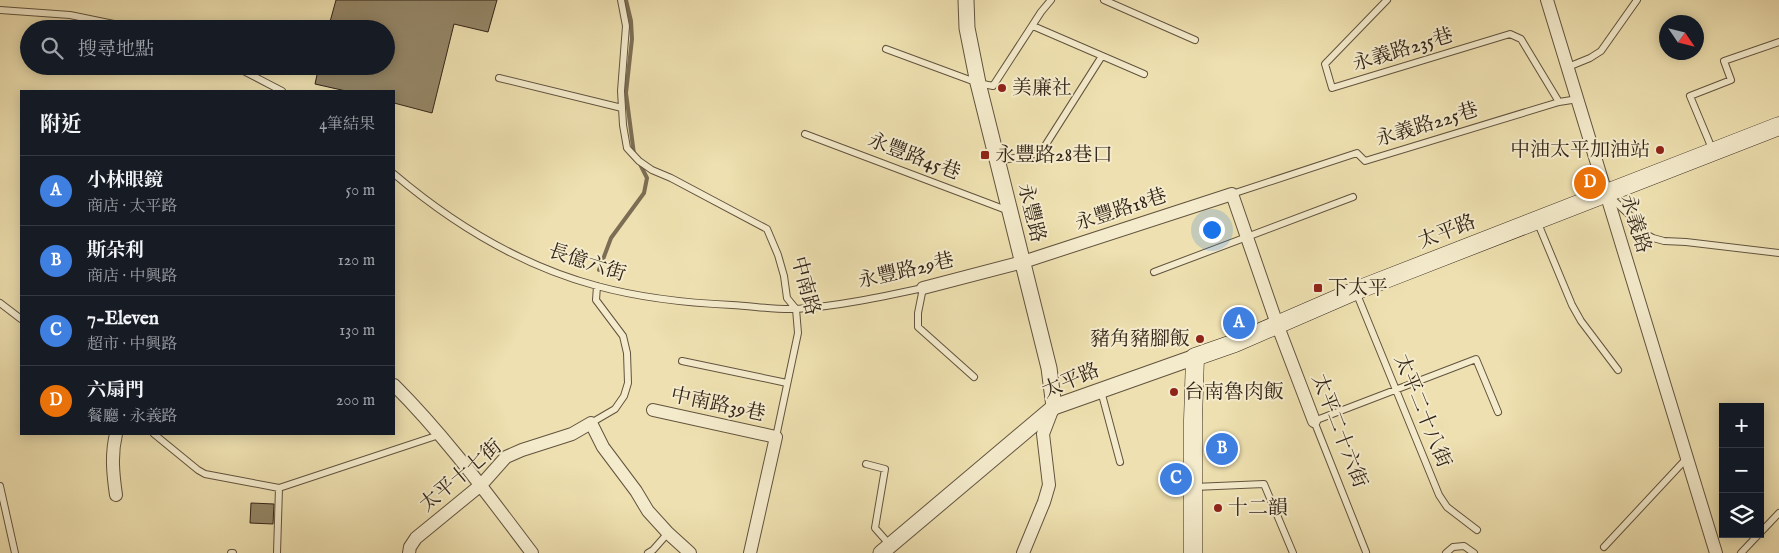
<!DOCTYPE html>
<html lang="zh-TW">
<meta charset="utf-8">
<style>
:root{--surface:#171b24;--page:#242831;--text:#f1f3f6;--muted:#9ea1a6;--line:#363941;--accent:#7c3aed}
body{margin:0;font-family:"IM FELL English","Noto Serif TC",serif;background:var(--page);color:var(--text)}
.controls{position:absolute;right:15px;bottom:15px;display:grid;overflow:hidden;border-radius:0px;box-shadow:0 2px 12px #0003}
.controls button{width:45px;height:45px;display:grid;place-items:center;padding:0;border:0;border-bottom:1px solid var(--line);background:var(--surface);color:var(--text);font:25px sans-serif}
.compass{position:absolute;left:1659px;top:15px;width:45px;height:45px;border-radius:50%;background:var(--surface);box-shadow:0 2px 12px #0003;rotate:125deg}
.you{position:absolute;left:1211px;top:229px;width:18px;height:18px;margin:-12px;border:4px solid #fff;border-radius:50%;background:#1a73e8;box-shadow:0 0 0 8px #1a73e833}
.badge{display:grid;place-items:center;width:32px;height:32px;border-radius:50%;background:var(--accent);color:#fff;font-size:16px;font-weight:700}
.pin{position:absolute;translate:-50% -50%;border:2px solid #fff;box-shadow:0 1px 5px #0006}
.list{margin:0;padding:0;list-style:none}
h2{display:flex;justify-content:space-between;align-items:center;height:65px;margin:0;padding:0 20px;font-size:21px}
h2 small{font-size:16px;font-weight:400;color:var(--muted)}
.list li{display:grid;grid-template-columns:32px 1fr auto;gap:15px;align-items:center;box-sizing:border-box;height:70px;padding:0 20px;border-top:1px solid var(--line)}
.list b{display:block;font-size:19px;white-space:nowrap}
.list p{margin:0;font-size:16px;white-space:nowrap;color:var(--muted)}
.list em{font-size:16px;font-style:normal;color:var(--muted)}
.icon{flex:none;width:28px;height:28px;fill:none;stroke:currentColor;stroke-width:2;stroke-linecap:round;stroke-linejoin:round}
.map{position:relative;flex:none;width:1779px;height:553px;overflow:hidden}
.search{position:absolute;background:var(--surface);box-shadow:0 2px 12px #0003;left:20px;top:20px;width:375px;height:55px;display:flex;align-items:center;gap:12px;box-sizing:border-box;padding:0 18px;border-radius:28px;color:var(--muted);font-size:19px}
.panel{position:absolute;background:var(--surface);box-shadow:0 2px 12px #0003;left:20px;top:90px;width:375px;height:345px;border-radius:0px}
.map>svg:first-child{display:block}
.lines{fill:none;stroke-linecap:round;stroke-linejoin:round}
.stream{stroke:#7c6e54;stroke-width:4}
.building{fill:#948667;stroke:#322418}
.service-casing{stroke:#61533e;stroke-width:8}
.minor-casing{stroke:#61533e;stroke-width:14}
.tertiary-casing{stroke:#61533e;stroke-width:17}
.secondary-casing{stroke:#322418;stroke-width:19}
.service{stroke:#f4ebcc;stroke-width:6}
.minor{stroke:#f4ebcc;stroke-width:12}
.tertiary{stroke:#f4ebcc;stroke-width:15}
.secondary{stroke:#f4ebcc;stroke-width:18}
.poi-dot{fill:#8f2418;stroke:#f4ebcc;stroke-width:2}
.labels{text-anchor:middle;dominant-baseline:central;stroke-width:4;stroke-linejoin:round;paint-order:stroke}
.street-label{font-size:20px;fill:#322418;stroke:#f4ebcc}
.poi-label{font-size:20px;fill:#322418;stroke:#f4ebcc;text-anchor:start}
</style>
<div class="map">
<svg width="1779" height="553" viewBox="0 0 1779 553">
<rect width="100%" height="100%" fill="#eee0b0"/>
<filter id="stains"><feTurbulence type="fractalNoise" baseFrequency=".004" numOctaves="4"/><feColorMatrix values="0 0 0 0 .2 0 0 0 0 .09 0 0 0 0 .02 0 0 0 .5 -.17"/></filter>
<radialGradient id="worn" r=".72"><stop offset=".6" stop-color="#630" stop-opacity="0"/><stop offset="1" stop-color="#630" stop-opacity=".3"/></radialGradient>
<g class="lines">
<path class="stream" d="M626 0 631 21 632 39 626 93 634 154
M599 270 611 238 644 193 647 178 639 162"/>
</g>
<path class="building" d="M336 0H497L488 32 454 24 432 113 394 103V91H346L315 84 319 66H386V29H328Z
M251 503 274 504 273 524 250 523Z"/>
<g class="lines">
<g class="service-casing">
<path id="service" d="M621 0 626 26 621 91 623 125 627 148 639 161 652 170 671 178 767 229 778 255 784 276 787 298 796 309 798 333 776 437
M1104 0 1195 40
M1387 0 1325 64 1332 88 1510 34 1521 39 1559 102
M0 10 70 15 138 29
M1033 26 1144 74
M886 49 978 83 993 86 1041 12 1051 0
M234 66 282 91
M1568 67 1590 58 1601 51 1637 0
M499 78 622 108
M805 134 1009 211
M1713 151 1690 96 1731 80 1724 61 1779 42
M998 161 1035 154 1043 149 1102 56
M394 174C453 224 522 266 597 286 641 298 687 303 732 305 753 306 775 310 796 309 839 306 881 297 923 288L918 313V327L974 377
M1232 194 1357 153 1365 161 1559 102 1578 99
M1609 196 1637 222 1644 233 1653 238 1664 241 1686 242 1779 253
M1537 221 1572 305 1581 321 1618 370
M1154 272 1353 197
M1356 292 1439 495 1447 507 1477 530
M0 303 21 319
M682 361 787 383
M1101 391 1120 462
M591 423 615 409 624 396 628 383 627 353 623 336 596 300 597 286
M154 434 198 470 205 474 279 488
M866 464 885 469 875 528 890 545
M0 486 15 553
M1194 487 1264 484 1293 553
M1760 533 1779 513
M1604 547 1687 458
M1366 552 1314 421 1476 359 1498 412
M231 553H233
M277 553 279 488 439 435
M648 553 653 550 668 533
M1446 553 1453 547 1464 546 1474 553
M1741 553 1759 534"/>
</g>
<g class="minor-casing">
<path id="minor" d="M1547 0 1716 553
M923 288 1023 262 1232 194 1277 324 1314 421
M394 385C446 437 488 495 532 553
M653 410 776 437 750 553
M116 434C111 455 113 474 116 495
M409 553 410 547 416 538 482 484 506 457 522 450 572 434 591 423 603 447 636 491 648 511 668 533 690 553
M1023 553 1044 502 1049 485 1043 434 1053 408"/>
</g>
<g class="tertiary-casing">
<path id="tertiary" d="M966 0 967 28 978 83 1049 368 1054 407
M881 553 1054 407 1195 357"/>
</g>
<g class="secondary-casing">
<path id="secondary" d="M1193 553V420L1195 357 1235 343 1355 291 1779 126"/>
</g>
<use href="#service" class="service"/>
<use href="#minor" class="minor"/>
<use href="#tertiary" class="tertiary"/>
<use href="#secondary" class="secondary"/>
</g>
<g class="poi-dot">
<circle cx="1002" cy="88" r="5"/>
<circle cx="1660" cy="150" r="5"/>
<rect x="980" y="150" width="10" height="10" rx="2.5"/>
<rect x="1313" y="283" width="10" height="10" rx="2.5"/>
<circle cx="1200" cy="339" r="5"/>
<circle cx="1174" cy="392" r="5"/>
<circle cx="1218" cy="508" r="5"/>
</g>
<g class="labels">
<g class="street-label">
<text transform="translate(1403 50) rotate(-17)">永義路235巷</text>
<text transform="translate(1427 125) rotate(-17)">永義路225巷</text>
<text transform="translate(914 157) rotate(21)">永豐路45巷</text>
<text transform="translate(1121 210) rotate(-18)">永豐路18巷</text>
<text transform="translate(1031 213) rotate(76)">永豐路</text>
<text transform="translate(1635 224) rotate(73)">永義路</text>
<text transform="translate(1447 232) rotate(-21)">太平路</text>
<text transform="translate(587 263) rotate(18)">長億六街</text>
<text transform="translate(906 271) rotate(-13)">永豐路29巷</text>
<text transform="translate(805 286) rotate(75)">中南路</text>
<text transform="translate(1071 381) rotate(-23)">太平路</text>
<text transform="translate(718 405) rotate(12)">中南路39巷</text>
<text transform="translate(1422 411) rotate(68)">太平二十八街</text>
<text transform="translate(1339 431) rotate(69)">太平二十六街</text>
<text transform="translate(461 476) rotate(-40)">太平十七街</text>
</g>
<g class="poi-label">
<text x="1012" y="88">美廉社</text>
<text x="1650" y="150" text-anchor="end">中油太平加油站</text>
<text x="995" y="155">永豐路28巷口</text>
<text x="1328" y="288">下太平</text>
<text x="1190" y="339" text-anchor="end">豬角豬腳飯</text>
<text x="1184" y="392">台南魯肉飯</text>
<text x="1228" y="508">十二韻</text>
</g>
</g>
<rect width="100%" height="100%" filter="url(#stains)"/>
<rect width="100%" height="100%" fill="url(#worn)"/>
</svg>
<div class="controls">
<button>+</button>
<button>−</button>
<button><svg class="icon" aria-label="layers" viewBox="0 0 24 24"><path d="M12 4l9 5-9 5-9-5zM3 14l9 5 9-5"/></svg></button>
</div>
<svg class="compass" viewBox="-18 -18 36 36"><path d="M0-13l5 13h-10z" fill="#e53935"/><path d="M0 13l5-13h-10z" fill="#9ea1a6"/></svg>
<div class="you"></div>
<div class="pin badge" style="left:1239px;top:323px;background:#3f7fe0">A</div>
<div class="pin badge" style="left:1222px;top:449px;background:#3f7fe0">B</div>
<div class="pin badge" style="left:1176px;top:479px;background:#3f7fe0">C</div>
<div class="pin badge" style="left:1590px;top:183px;background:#e8710a">D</div>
<div class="search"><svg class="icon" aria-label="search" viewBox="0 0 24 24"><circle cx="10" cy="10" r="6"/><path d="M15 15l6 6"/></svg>搜尋地點</div>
<section class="panel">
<h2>附近<small>4筆結果</small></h2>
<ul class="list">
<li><span class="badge" style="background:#3f7fe0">A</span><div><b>小林眼鏡</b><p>商店 · 太平路</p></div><em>50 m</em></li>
<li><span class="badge" style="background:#3f7fe0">B</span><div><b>斯朵利</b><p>商店 · 中興路</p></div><em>120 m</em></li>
<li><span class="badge" style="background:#3f7fe0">C</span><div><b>7-Eleven</b><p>超市 · 中興路</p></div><em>130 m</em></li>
<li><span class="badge" style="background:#e8710a">D</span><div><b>六扇門</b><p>餐廳 · 永義路</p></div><em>200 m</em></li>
</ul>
</section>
</div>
